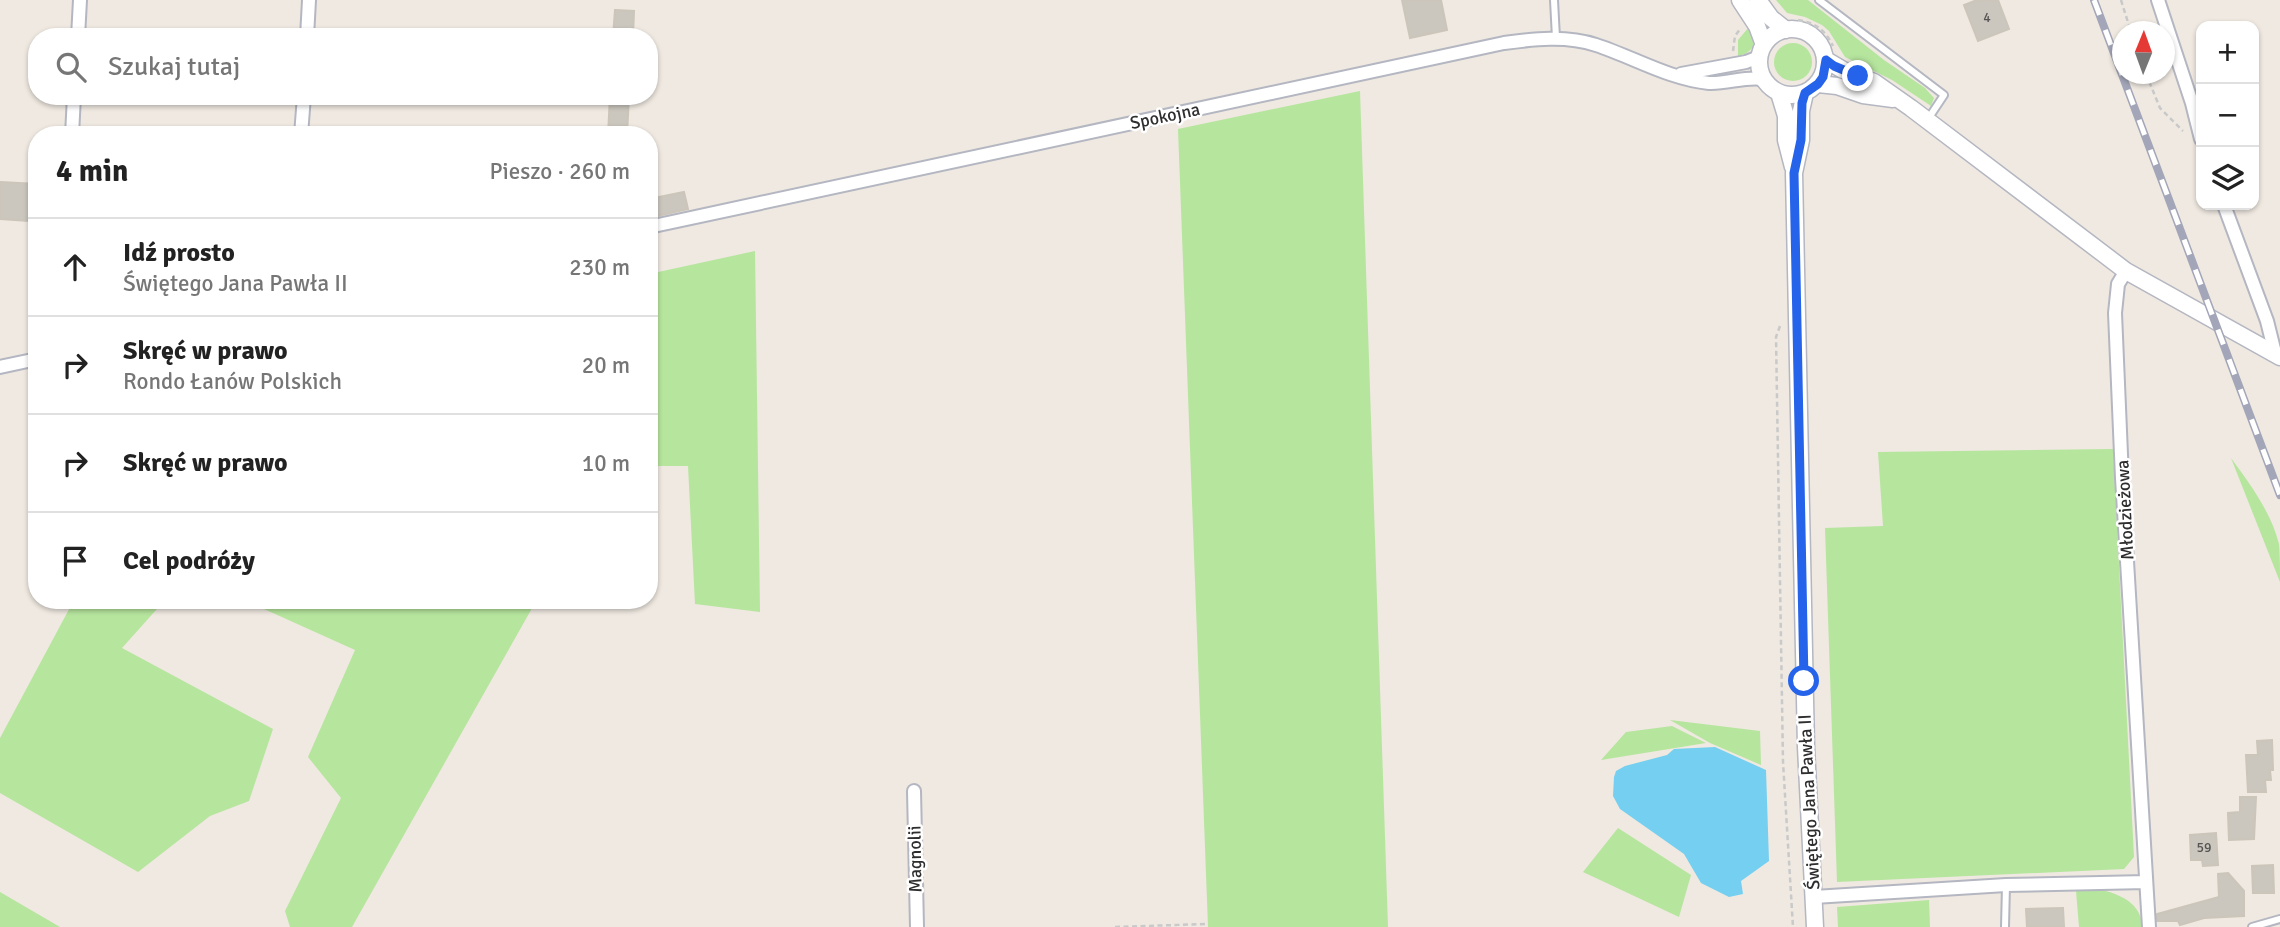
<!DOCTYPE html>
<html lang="pl">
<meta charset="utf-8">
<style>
:root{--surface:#fff;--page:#f6f6f6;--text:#222;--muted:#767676;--line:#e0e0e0}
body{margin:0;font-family:Signika,sans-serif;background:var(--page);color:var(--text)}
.controls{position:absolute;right:21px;top:21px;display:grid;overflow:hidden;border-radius:14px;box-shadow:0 2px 5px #0004}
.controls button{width:63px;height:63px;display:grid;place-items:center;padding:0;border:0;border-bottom:2px solid var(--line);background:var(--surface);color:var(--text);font:35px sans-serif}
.compass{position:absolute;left:2112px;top:21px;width:63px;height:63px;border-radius:50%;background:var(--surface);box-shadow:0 2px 5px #0004;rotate:1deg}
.stop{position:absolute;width:21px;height:21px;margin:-16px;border:5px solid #2563eb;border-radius:50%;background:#fff}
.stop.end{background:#2563eb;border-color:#fff;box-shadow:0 2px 7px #0008}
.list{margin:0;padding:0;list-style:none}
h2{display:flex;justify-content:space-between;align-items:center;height:91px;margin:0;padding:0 28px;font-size:30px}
h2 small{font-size:23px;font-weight:400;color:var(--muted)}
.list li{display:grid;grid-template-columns:46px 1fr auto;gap:21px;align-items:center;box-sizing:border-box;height:98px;padding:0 28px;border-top:2px solid var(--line)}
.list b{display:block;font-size:26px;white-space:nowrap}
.list p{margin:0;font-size:23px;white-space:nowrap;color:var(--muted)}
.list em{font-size:23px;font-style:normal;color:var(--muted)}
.icon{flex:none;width:38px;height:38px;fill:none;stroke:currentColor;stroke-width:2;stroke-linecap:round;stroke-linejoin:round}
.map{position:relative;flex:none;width:2280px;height:927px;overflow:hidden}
.search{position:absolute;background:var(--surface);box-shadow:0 2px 5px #0004;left:28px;top:28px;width:630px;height:77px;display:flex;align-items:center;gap:18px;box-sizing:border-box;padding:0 24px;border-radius:28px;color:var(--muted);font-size:26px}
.panel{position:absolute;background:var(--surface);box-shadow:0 2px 5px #0004;left:28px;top:126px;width:630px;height:483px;border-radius:28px}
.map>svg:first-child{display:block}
.green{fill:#b6e59e}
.water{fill:#75cff0}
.building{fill:#cbc7bf;stroke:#cbc5ba;stroke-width:2}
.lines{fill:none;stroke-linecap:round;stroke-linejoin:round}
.service-casing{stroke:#b4b7c1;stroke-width:10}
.minor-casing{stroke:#b4b7c1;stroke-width:16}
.tertiary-casing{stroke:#b4b7c1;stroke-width:19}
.path{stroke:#c9c9c9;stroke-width:2.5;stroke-dasharray:5 3.5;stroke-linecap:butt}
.service{stroke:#fff;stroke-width:6}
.minor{stroke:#fff;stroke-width:12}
.tertiary{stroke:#fff;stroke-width:16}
.rail-casing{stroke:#a3a6b8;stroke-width:8}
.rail{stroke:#fff;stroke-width:5;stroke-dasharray:16;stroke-linecap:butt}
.route{stroke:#2563eb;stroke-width:9}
.labels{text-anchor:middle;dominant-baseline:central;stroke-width:5;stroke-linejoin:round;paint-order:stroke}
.number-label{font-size:14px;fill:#555452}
.street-label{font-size:18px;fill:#2e2e2e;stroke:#fff}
</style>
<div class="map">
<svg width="2280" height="927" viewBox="0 0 2280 927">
<rect width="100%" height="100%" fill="#efe9e1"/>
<path class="green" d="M1776 0H1808L1884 60 1925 88 1934 98 1931 106 1892 80 1845 57 1829 31 1822 25 1805 17 1787 13Z
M1749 27C1756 42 1756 52 1738 56V40Z
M1774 62a19 19 0 1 1 38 0a19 19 0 1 1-38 0Z
M1360 91 1388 927H1208L1178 129Z
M755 251 760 612 695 604 688 466H649V274Z
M2113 449 2134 857 2124 869 1837 882 1825 528 1883 526 1878 452Z
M2231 458C2250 484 2271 512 2279 544 2280 555 2280 570 2280 582Z
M74 600H165L122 648 273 729 249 801 210 816 138 872 0 793V738Z
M244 600H531V610L352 927H290L285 911 341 798 308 757 355 650Z
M1670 720 1760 731 1761 765 1710 743Z
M1672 726 1706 743 1601 760 1626 732Z
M1618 828 1691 875 1679 917 1583 872Z
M2103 890C2123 896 2140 903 2143 927H2079L2076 891Z
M0 892 60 927H0Z
M1929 900 1930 927H1838L1837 907Z"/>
<path class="water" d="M1715 747 1766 770 1769 861 1741 881 1743 894 1729 897 1701 883 1684 854 1620 809 1613 796 1614 777 1616 771 1625 766 1667 755 1674 749Z"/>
<path class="building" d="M1402 0H1441L1447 30 1410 38Z
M1977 0H1998L2009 29 1978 41 1964 5Z
M615 10 634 11 633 37H613Z
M610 96H629L627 135H608Z
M0 182 37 184V206L29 205 28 221 0 219Z
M684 192 688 209 653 217 649 199Z
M2272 740 2273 770H2270L2271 780H2265L2266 792H2248L2246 755H2258L2257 741Z
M2240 797H2256L2254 839 2229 840 2228 813 2240 812Z
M2216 833 2218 865 2203 866 2202 860H2191L2190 835Z
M2273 865 2274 893H2253L2252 866Z
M2228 873 2244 891V916L2204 918 2180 925 2178 921H2157V914L2219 897 2218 874Z
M2063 908 2064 927H2027L2026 909Z"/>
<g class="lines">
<g class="service-casing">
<path id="service" d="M1554 0 1556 38
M1819 0 1944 95 1928 119
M2005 927 2006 885
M2252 927 2280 919"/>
</g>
<g class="minor-casing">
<path id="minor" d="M2158 0 2192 103 2201 139
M78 37 80 0
M307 37 309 0
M1681 74 1746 62 1759 57
M72 135 74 96
M301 135 304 96
M2224 205 2267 321 2275 353
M649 227 1504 43C1534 39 1566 35 1596 45 1633 57 1669 79 1709 83 1727 84 1745 76 1763 79
M2126 271 2118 284 2115 313 2122 478 2149 927
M0 367 37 359
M914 791 917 927
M1814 897 2006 885 2146 882"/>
</g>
<g class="tertiary-casing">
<path id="tertiary" d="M1740 0 1757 26 1764 45
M1758 0 1771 18 1786 30
M1759 62a33 33 0 1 1 66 0a33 33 0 1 1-66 0Z
M1826 60 1843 70 1874 82 1911 108 2126 271 2280 357
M1818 84 1837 86 1863 95 1893 99
M1779 93 1786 116V140L1793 167
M1805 93 1801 111V140L1794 173 1806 747 1815 927"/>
</g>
<path class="path" d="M2121 0 2131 32
M1798 20C1816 23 1825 30 1833 46
M1733 51 1735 36 1740 29
M2146 74 2160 108 2183 131
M1780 326 1776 337 1783 762 1793 927
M1115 927 1206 924"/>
<use href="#service" class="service"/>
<use href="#minor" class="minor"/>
<use href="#tertiary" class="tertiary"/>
<g class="rail-casing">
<path id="rail" d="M2094 0 2280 495"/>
</g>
<use href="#rail" class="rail"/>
</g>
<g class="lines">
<path class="route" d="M1804 681 1794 173 1801 140 1802 103 1805 93 1818 84 1823 77 1826 60 1834 66 1858 76"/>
</g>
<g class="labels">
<g class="number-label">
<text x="1987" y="17">4</text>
<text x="2204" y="847">59</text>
</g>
<g class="street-label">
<text transform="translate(1165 116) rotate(-12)">Spokojna</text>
<text transform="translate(2125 510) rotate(-93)">Młodzieżowa</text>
<text transform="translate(1809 802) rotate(-93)">Świętego Jana Pawła II</text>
<text transform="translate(915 859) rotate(-91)">Magnolii</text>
</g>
</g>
</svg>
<div class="controls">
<button>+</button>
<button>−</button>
<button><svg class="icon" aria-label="layers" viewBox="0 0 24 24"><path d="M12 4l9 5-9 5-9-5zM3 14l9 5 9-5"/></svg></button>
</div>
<svg class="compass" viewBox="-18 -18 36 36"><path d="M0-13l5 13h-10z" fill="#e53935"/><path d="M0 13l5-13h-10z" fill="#767676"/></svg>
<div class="stop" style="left:1804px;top:681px"></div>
<div class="stop end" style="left:1858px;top:76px"></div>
<div class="search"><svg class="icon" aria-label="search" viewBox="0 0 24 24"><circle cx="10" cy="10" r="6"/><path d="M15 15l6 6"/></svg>Szukaj tutaj</div>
<section class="panel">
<h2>4 min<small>Pieszo · 260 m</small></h2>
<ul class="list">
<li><svg class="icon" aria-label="ahead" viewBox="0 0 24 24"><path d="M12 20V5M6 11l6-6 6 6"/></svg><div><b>Idź prosto</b><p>Świętego Jana Pawła II</p></div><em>230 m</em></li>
<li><svg class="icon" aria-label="right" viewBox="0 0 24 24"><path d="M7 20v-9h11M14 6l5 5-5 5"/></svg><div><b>Skręć w prawo</b><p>Rondo Łanów Polskich</p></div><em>20 m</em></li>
<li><svg class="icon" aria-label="right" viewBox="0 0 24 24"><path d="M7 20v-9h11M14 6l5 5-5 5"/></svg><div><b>Skręć w prawo</b></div><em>10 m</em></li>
<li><svg class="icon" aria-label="arrive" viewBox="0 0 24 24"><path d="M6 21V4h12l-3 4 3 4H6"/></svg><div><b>Cel podróży</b></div></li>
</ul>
</section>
</div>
